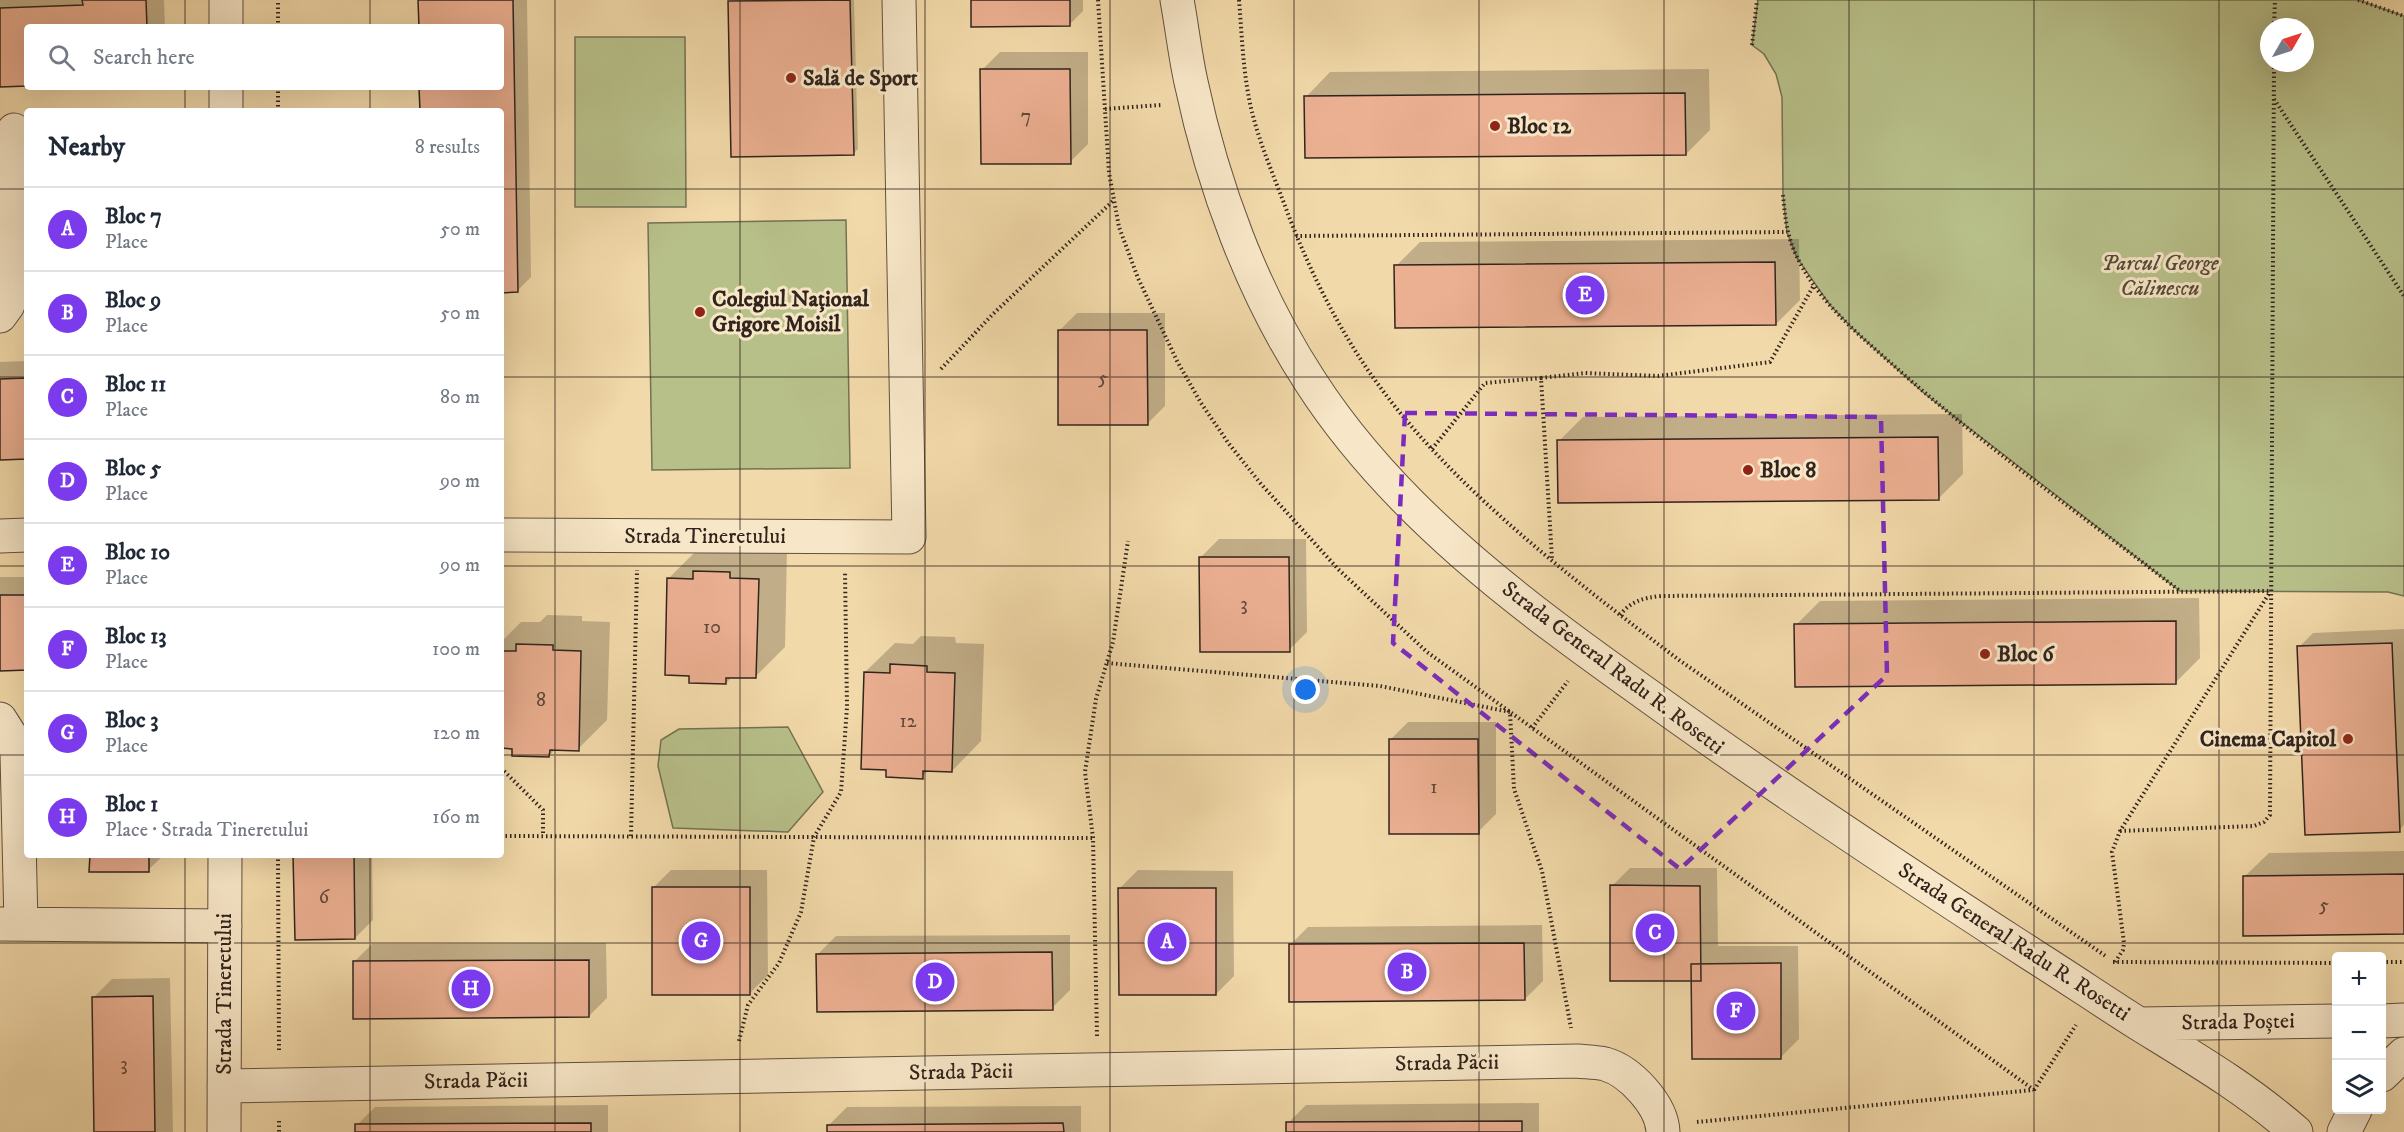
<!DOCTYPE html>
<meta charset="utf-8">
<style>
:root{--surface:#fff;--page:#f2f2f3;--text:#1f2937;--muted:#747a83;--line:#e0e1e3;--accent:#7c3aed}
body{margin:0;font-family:"IM FELL DW Pica",serif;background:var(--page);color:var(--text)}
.controls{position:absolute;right:18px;bottom:18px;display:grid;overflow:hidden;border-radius:6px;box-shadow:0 6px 24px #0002}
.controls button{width:54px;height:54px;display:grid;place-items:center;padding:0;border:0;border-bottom:2px solid var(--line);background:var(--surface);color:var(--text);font:30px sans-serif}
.compass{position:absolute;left:2260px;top:18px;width:54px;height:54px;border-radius:50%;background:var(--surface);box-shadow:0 6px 24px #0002;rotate:51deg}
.you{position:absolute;left:1306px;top:690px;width:21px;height:21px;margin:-15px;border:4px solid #fff;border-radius:50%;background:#1a73e8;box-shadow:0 0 0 9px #1a73e833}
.badge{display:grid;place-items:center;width:39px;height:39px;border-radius:50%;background:var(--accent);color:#fff;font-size:20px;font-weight:700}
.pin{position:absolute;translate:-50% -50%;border:3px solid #fff;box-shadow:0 2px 6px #0006}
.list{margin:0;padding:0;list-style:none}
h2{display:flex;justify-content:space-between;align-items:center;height:78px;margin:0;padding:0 24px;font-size:26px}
h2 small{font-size:20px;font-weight:400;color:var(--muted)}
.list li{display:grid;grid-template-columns:39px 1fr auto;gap:18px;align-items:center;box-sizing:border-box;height:84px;padding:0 24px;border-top:2px solid var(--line)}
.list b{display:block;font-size:22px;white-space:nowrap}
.list p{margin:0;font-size:20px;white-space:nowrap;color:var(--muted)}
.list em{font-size:20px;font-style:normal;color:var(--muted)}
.icon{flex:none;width:33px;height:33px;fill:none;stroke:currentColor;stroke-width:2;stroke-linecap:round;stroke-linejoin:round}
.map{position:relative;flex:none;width:2404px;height:1132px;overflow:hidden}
.search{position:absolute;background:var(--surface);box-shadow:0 6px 24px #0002;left:24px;top:24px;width:480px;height:66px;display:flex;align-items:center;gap:15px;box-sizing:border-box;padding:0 21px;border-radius:6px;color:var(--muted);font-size:22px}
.panel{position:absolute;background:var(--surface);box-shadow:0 6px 24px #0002;left:24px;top:108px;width:480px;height:750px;border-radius:6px}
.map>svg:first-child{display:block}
.green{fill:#b8c08a;stroke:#747253;stroke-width:1.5;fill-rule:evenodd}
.shadow{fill:#0003}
.building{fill:#ebaf91;stroke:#31241c;stroke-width:1.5}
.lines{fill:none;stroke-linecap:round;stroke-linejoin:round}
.minor-casing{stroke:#61513f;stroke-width:35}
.path{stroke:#31241c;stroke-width:4;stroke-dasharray:1.5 3;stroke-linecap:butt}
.minor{stroke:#f7e6c7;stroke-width:33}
.marked{fill:none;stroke:#7b2cbf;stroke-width:4.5;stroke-dasharray:12 8;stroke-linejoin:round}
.grid{fill:none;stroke:#31241c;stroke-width:1.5;stroke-opacity:0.55}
.poi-dot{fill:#8f2418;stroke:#f7e6c7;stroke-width:2}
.labels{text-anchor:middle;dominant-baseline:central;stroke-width:6;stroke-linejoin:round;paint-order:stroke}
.number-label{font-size:20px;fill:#604739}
.poi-label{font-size:22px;font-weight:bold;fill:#31241c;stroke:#f7e6c7;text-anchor:start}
.park-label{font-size:22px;font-style:italic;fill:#534b38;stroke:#f7e6c7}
.street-label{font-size:22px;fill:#31241c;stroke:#f7e6c7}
</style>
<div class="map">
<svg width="2404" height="1132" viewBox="0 0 2404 1132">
<rect width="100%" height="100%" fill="#f2d9a9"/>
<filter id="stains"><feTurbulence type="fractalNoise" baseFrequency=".00333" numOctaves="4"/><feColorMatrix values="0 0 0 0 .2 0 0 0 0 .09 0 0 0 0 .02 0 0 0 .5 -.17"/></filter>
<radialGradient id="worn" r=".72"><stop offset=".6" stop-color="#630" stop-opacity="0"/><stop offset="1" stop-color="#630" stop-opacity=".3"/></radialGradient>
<path class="green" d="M1758 0H2358L2404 16V596L2388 592 2180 591 1925 394 1855 331 1830 305 1797 258 1787 232 1783 195 1782 97 1776 74 1764 54 1752 45ZM2269 27H2305V63H2269Z
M575 37H685L686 207H575Z
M846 220 850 468 652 470 648 223Z
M788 727 823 792 788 832 673 828 658 766 661 740 679 729Z"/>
<path class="shadow" d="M0 0H164L165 27H27V85L0 86Z
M420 0H527L531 277 517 291H501V111H421V87H501V27H420Z
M731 0H854L858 149 853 154 729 2Z
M972 0H1083V11L1069 25Z
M1000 52H1088V144L1070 162 982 70Z
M1709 69 1710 130 1686 154 1306 97 1330 72Z
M1799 239 1800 300 1776 324 1396 266 1420 242Z
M1077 313H1165V406L1147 424 1059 331Z
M27 361V458L0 459V362Z
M1962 414 1963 474 1938 499 1559 441 1583 417Z
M1219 539H1306L1307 632 1289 650 1201 557Z
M698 549 787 550 785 647 755 677 733 676 726 683 691 674 669 578Z
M0 577H27V669H0Z
M2199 598 2200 658 2175 683 1796 625 1820 601Z
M547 615 582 616V621L610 622 607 720 578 749 556 748 549 756 514 747H501V642L521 622H540Z
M2404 629V825L2399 830 2299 647 2313 633Z
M921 636 955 637 956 643 984 644 981 741 952 771 929 770 922 777 887 768 865 672 895 643 913 644Z
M1408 722H1496V814L1478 832 1390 740Z
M2404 851V933L2244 877 2269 853Z
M91 855H164L148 870Z
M295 855H372L373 920 355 938Z
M1630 868H1717L1718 946H1798L1799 1039 1781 1057 1693 979 1612 886Z
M671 870H767L768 975 750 993 653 888Z
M1138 870 1233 871 1234 976 1216 994 1120 888Z
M1542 925 1543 981 1525 999 1290 945 1308 927Z
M1070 935V990L1052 1008 818 954 836 936Z
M606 943 607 998 589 1016 354 962 372 944Z
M170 978 173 1132H96L94 997 112 979Z
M1539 1103V1132H1288V1123L1306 1105Z
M608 1105V1132H357V1125L375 1107Z
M1081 1106V1132H829V1125L847 1107Z"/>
<path class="building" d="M82 0H146L147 27H27V86L0 87V8L83 5Z
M418 0H513L518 292 501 293V111H420L419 87H501V27H419Z
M850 0 854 155 731 157 728 1Z
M971 0H1070V26L971 27Z
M980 69H1070L1071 164H981Z
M1685 93 1686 155 1305 158 1304 96Z
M1775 262 1776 325 1395 328 1394 265Z
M1058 330H1147L1148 425H1058Z
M27 378V459L0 460V379Z
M1938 437 1939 500 1558 503 1557 440Z
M1199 557H1289L1290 652H1200Z
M693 571 730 572V578L759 579 756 678H726V684L689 683V676L665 675 667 578 693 579Z
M0 595H27V670L0 671Z
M2176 621V684L1795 687 1794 624Z
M2392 643 2400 832 2305 835 2297 646Z
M516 644 553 645V650L581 651 579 751 550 750 549 757 512 756V749L501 748V651H516Z
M890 664 927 666V672L955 673 952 772 923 771V779L886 777V770L861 769 864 672 890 673Z
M1389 739H1478L1479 834H1389Z
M90 855H149V872H89Z
M293 855H354L355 939 295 940Z
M2404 874V934L2243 936V876Z
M1610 885 1700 886 1701 981H1610Z
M652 887H750V995H652Z
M1118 888H1216V995H1119Z
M1524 943 1525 1000 1289 1002V944Z
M1052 952 1053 1010 817 1012 816 954Z
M589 960V1017L353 1019V961Z
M1781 963V1059H1692L1691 964Z
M153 996 155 1132H94L92 997Z
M1522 1121V1132H1286V1122Z
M591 1123V1132H355V1124Z
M1063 1123 1064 1132H827V1125Z"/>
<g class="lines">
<g class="minor-casing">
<path id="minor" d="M1177 0C1182 27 1185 55 1191 82 1213 186 1252 292 1310 381 1394 512 1524 607 1649 696 1775 787 1904 872 2034 956 2069 978 2104 1002 2139 1024 2194 1058 2247 1089 2296 1132
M226 27V0
M226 111V87
M0 316 8 305 12 288 14 130
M501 535 909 537 899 0
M0 536 27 535
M0 719 14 741 17 754 21 924
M0 924 225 926
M2382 1021 2404 1020
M2139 1024 2336 1021
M2382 1075 2404 1054
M224 1086 1577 1061C1586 1062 1596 1062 1605 1064 1630 1071 1662 1105 1663 1132
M224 1132 225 855
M2344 1132 2355 1110"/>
</g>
<path class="path" d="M1098 0 1109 173 1119 227 1138 278 1177 361 1201 403 1229 444 1261 484 1339 570 1427 652 2034 1090
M1239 0C1242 36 1243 73 1251 108 1259 142 1273 174 1285 206 1304 257 1327 306 1356 352 1433 474 1566 574 1679 660L2107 957
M2358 0 2404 16
M278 27V0
M2274 27 2275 0
M1752 45 1757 0
M2274 99 2404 296
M1105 109 1161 105
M278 111V87
M1783 195C1785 217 1787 237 1797 257 1818 301 1858 334 1893 365 1984 446 2084 517 2180 591
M1296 236 1787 232
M941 369 993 314 1114 200
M1541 378 1585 373 1658 376 1770 362 1814 285
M1432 449 1485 383 1541 378 1552 559
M1620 615C1631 601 1643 598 1661 596L2270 591
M1107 663 1380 686 1510 712 1514 789 1542 871 1571 1028
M1532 728 1568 681
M501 768 543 810V836
M2120 831 2254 826 2264 822 2270 815 2274 63
M501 836 1093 838
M631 836 637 570
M278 855 279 1050
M2113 962 2336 963
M2115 962 2123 950 2124 943 2112 852 2120 831 2270 592
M2382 962H2404
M1097 1036 1093 838 1085 772 1096 699 1113 642 1128 541
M739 1041 748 1005 779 963 801 912 814 837 841 792 847 707 845 572
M2034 1090 2076 1025
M279 1121V1132
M1697 1122 2033 1090"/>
<use href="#minor" class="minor"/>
</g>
<path class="marked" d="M1405 413 1881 417 1887 675 1680 869 1393 643Z"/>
<path class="grid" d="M185 0V27M370 0V27M555 0V1132M740 0V1132M925 0V1132M1110 0V1132M1294 0V1132M1479 0V1132M1664 0V1132M1849 0V1132M2034 0V1132M2219 0V1132M185 87V111M370 87V111M0 189H27M501 189H2404M0 377H27M501 377H2404M0 566H27M501 566H2404M0 755H27M501 755H2404M185 855V1132M370 855V1132M0 943H2404"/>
<g class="poi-dot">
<circle cx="791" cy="78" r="6"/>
<circle cx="1495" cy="126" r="6"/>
<circle cx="700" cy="312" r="6"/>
<circle cx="1748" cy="470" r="6"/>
<circle cx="1985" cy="654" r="6"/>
<circle cx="2348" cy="739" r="6"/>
</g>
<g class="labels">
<g class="number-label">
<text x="1026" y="116">7</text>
<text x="1103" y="378">5</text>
<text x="1244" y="604">3</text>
<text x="712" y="627">10</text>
<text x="541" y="700">8</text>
<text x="908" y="721">12</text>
<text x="1434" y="787">1</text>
<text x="324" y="897">6</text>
<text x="2324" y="905">5</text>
<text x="124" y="1064">3</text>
</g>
<g class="poi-label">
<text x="803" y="78">Sală de Sport</text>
<text x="1507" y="126">Bloc 12</text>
<text x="712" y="299">Colegiul Național<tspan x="712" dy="25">Grigore Moisil</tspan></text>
<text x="1760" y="470">Bloc 8</text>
<text x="1997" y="654">Bloc 6</text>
<text x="2336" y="739" text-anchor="end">Cinema Capitol</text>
</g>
<g class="park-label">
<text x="2160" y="263">Parcul George<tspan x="2160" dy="25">Călinescu</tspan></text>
</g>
<g class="street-label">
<text x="705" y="536">Strada Tineretului</text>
<text transform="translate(1613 668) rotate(37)">Strada General Radu R. Rosetti</text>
<text transform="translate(2014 942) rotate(33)">Strada General Radu R. Rosetti</text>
<text transform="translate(224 994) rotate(-90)">Strada Tineretului</text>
<text transform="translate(2238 1022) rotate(-1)">Strada Poștei</text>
<text transform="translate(1447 1063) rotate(-1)">Strada Păcii</text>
<text transform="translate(961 1072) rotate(-1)">Strada Păcii</text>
<text transform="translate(476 1081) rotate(-1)">Strada Păcii</text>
</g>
</g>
<rect width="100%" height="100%" filter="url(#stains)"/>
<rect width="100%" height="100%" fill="url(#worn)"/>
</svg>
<div class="controls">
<button>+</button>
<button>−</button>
<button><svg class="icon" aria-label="layers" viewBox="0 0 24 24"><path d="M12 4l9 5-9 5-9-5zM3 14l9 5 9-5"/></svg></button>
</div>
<svg class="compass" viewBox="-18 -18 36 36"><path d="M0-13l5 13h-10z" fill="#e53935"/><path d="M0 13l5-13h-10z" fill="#747a83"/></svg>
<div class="you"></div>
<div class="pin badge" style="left:1167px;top:942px">A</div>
<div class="pin badge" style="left:1407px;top:972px">B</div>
<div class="pin badge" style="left:1655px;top:933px">C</div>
<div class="pin badge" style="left:935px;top:982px">D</div>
<div class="pin badge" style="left:1585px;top:295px">E</div>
<div class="pin badge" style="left:1736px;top:1011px">F</div>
<div class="pin badge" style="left:701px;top:941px">G</div>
<div class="pin badge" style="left:471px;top:989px">H</div>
<div class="search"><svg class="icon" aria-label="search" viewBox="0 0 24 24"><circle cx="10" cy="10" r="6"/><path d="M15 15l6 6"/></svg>Search here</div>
<section class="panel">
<h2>Nearby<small>8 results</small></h2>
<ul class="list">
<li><span class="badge">A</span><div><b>Bloc 7</b><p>Place</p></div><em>50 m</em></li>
<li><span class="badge">B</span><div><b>Bloc 9</b><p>Place</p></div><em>50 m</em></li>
<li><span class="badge">C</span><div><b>Bloc 11</b><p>Place</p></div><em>80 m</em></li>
<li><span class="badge">D</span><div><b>Bloc 5</b><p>Place</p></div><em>90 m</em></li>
<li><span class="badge">E</span><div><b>Bloc 10</b><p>Place</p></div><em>90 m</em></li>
<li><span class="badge">F</span><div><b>Bloc 13</b><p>Place</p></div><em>100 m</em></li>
<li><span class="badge">G</span><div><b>Bloc 3</b><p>Place</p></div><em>120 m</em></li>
<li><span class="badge">H</span><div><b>Bloc 1</b><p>Place · Strada Tineretului</p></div><em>160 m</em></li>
</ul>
</section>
</div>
